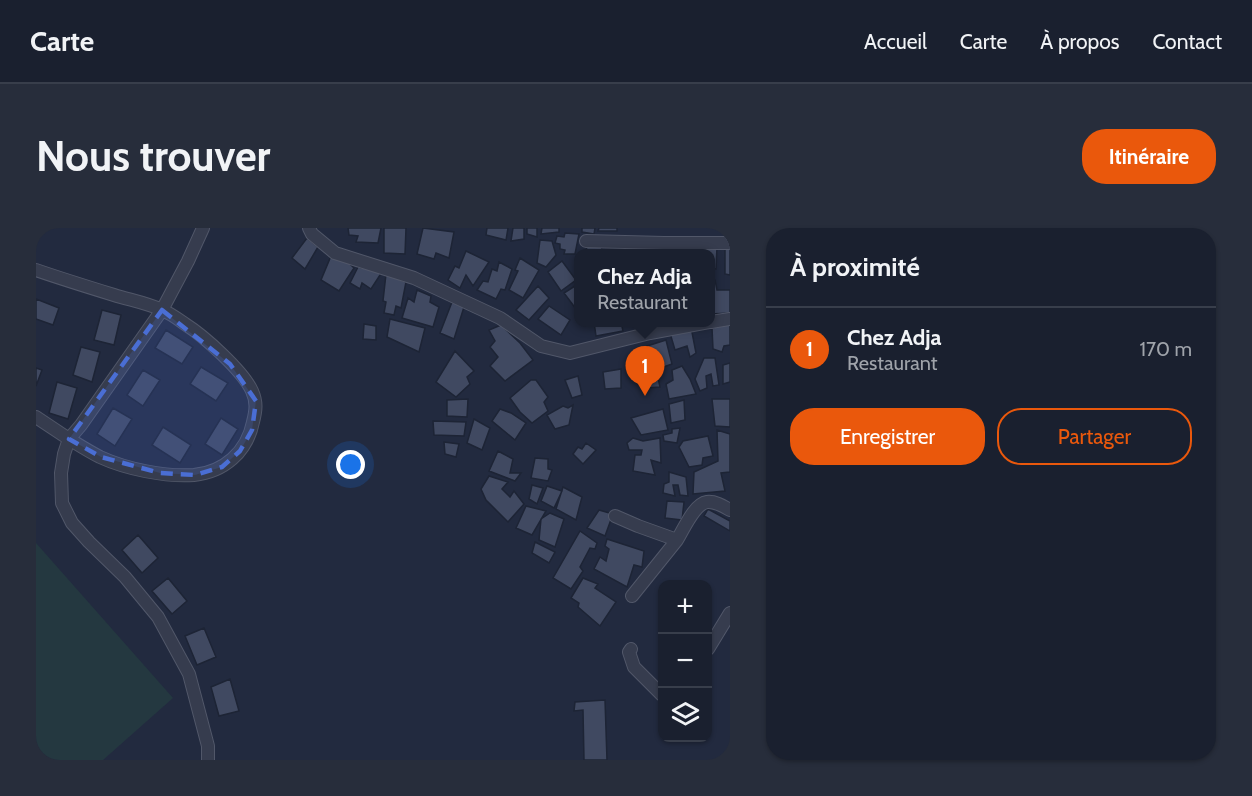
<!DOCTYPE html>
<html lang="fr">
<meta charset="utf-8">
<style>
:root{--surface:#1a202f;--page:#272d3b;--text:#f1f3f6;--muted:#9fa3aa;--line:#383e4b;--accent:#ea580c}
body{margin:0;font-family:Cabin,sans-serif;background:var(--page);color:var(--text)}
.controls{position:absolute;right:18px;bottom:18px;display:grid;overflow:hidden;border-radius:12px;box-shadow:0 2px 4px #0004}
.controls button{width:54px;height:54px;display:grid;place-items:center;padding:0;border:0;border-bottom:2px solid var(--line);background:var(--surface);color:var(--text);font:30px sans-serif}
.you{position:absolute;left:315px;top:237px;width:21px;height:21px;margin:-15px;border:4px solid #fff;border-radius:50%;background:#1a73e8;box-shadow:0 0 0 9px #1a73e833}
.badge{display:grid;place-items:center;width:39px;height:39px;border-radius:50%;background:var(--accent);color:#fff;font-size:20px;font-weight:700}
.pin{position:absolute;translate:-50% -50px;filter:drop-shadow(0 2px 3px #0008)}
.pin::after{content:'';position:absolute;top:32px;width:21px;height:18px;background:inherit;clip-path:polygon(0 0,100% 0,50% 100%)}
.popup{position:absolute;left:538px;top:21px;width:141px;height:78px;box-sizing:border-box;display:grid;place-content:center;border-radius:12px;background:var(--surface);filter:drop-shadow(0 2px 4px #0005);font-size:20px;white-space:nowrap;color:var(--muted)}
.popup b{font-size:22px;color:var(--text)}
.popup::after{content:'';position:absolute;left:50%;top:100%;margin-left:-12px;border:12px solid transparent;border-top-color:var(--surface)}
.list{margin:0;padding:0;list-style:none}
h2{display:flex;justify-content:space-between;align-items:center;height:78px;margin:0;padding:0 24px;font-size:26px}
h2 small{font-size:20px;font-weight:400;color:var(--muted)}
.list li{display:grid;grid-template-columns:39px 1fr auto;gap:18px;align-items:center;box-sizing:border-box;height:84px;padding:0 24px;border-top:2px solid var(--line)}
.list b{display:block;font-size:22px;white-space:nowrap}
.list p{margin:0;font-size:20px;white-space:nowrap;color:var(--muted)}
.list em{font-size:20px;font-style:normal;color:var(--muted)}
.actions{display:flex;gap:12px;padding:18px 24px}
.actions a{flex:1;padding:14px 0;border:2px solid var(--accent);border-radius:24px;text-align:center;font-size:21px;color:var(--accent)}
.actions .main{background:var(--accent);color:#fff}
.icon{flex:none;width:33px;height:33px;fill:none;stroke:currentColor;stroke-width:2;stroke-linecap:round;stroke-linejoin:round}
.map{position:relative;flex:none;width:694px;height:532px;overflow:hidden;border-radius:24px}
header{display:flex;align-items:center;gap:36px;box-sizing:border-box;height:84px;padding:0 30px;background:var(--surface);border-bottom:2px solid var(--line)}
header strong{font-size:28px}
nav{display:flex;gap:33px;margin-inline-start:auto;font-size:21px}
.intro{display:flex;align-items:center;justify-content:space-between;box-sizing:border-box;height:144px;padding:0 36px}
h1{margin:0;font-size:42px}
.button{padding:15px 27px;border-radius:24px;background:var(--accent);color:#fff;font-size:21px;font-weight:700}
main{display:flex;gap:36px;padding:0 36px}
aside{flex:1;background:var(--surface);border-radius:24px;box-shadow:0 2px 4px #0004}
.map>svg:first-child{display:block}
.green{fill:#243840}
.building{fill:#404961;stroke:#1d2435;stroke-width:1.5}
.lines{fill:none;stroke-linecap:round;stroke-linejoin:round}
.minor-casing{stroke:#515769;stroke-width:14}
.minor{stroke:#363c4e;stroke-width:12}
.marked{fill:#4a6ed4;fill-opacity:0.2;stroke:#4a6ed4;stroke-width:4.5;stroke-dasharray:12 8;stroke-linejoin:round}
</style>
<header>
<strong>Carte</strong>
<nav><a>Accueil</a><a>Carte</a><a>À propos</a><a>Contact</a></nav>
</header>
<div class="intro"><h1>Nous trouver</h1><a class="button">Itinéraire</a></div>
<main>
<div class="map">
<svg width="694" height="532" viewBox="0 0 694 532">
<rect width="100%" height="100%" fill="#222a3f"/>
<path class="green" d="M0 315 137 470 67 532H0Z"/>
<path class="building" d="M312 0H345L342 15 320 14 322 8 313 7Z
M348 0H370L369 26 348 25Z
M387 0 418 4 413 30 400 25 398 31 381 26Z
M451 0H472L470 12 450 7Z
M477 0H488V11L475 13Z
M491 0H501V9L491 6Z
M506 0H523V4L505 6Z
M546 0H559L558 6 546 4Z
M563 0H581V3H562Z
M529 5 543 6 539 26H528L529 22 524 21V16L519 15 521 8 528 9Z
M271 10 282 19 269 41 256 30Z
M504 12 516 13 520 27 510 39 501 35Z
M551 16 566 18 565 26H550Z
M637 18 681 19 680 41 675 40V26H638Z
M623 19 626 26H605V20Z
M689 19 694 20V47L689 46Z
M430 23 453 34 437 58 430 47 424 60 412 52 419 38 423 40Z
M295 28 312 34 318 40 303 63 285 52Z
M484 30 503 42 487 70 473 62 482 43 479 42Z
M526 33 540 52 525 63 512 44Z
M463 34 476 41 469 62 465 61 460 71 441 62 447 53 452 54 456 41 461 43Z
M322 39 346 44 335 61 326 55 324 61 314 55Z
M350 46 370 54 365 80 360 78 358 87 348 85 350 74 347 73Z
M675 52H679L681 62H694V85L675 86Z
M542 56 543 80 540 81 528 65Z
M502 58 513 70 493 92 480 82Z
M381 62 395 68 394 74 403 79 397 99 366 90 372 70 378 74Z
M0 71 23 80 17 97 0 91Z
M416 74 428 79 418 111 404 105Z
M513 78 534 92 525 107 502 91Z
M66 82 85 87 78 117 58 112Z
M354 91 389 100 383 124 351 109Z
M558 94H585L587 103 560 108Z
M328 96 340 98V112L327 111Z
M694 96V117L688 118 686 124 677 121 676 100Z
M465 97 484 115 497 132 469 153 454 138 462 129 454 119 459 113 453 102Z
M655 99 660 125 654 129 651 118 639 122 634 105Z
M130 102 157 119 146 136 119 120Z
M630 112 636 136 622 141 611 118Z
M45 119 64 124 56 154 37 147Z
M419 123 438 143 431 149 434 156 420 169 400 154Z
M668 130H679L683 157 677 158 675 146 670 148 671 160 664 163 659 151Z
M694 135V154L687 156V137Z
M646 138 654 151 660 166 633 171 630 156 637 152 636 142Z
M165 139 192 155 180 173 154 156Z
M0 140 6 142 0 158Z
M585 141V160L569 161 567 144Z
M107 142 124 152 107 178 91 167Z
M621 145 624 159 610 160 608 147Z
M542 148 546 167 536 170 529 152Z
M495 152H500L512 169 508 174 512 183 496 195 484 184 474 170Z
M21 154 41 160 32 191 13 185Z
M432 171 431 189 411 188V172Z
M676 171H694V199L679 198Z
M648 172 649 192 635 195 633 176Z
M537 177 533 197 519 201 511 187 527 178 532 180Z
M77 180 96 191 79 218 61 206Z
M464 181 475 185 490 195 479 212 456 193Z
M627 181 632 202 605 207 595 190Z
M185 190 202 201 186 227 169 216Z
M438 191 454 200 446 222 431 215Z
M397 193 430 194 428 208 398 207Z
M127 199 155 217 144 235 116 217Z
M644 200 641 215 628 213 627 207 636 205V201Z
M681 202 694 206V244L685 245 689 263 657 266 658 244 682 233Z
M672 208 677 228 667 230 666 237 653 239 643 219 647 213Z
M597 210 607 213 624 210 625 235 615 232 619 247 597 243 599 227H605L606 222H593L591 215Z
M408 214 423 216 420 229 409 226Z
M550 215 560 222 547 236 537 226 542 219 546 221Z
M462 223 477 231 474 245H485L479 253 453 243Z
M499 230 512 231V241L516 242 512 253 495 250Z
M633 244 650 249 652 268 644 267 642 257H637L639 268 627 265 628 256 633 254Z
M453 248 472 254 466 261 474 269 478 263 488 276 472 294 450 272 445 261Z
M496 257 507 260 501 276 493 271Z
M511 258 526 263 518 280 505 273Z
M527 259 546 269 540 292 520 281Z
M631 273 648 274 646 292 629 290Z
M490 278 510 283 496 307 480 300Z
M672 281 694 293V303L668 288Z
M563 282 577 286 569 308 551 300Z
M514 285 528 291 519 319 503 312 505 291Z
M544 303 561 315 559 321 554 320 544 339 547 343 535 361 517 350Z
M102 307 122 330 106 345 86 322Z
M571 311 608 323 606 339 598 337 591 359 558 341 564 329 570 333 573 321 569 318Z
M499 314 519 324 513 335 496 325Z
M132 350 151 373 136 386 116 363Z
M547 350 562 356 559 360 580 374 564 398 542 379 543 375 535 370Z
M168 400 180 429 161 437 149 408Z
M194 451 203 483 183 488 175 459Z
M569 472 571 532H548L547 482 538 483 539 474Z"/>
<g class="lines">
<g class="minor-casing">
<path id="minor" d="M273 0 276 6 299 25 378 50 464 90 505 118 534 125 614 105 673 94
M550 13 628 15H694
M0 42C26 51 52 59 78 67 94 72 111 75 126 82 134 85 142 91 149 96 168 108 207 143 216 163 221 174 220 182 217 194 211 224 188 244 158 247 129 249 90 241 64 229 54 224 43 217 33 211L28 226 25 245 26 275 36 295 53 314 89 349 122 389 153 446 172 518V532
M675 94 694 91
M0 189 33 211 45 197 126 82 152 33 167 0
M579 288 602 298 641 312C648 301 658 276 671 274 679 273 687 278 694 282
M596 368 641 312
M595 421 593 424 598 439 626 467
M672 421 694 385"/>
</g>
<use href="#minor" class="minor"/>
</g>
<path class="marked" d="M126 82 194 136 220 173 216 202 204 223 186 239 159 247 124 245 65 229 33 211Z"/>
</svg>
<div class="controls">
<button>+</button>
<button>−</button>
<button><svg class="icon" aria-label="layers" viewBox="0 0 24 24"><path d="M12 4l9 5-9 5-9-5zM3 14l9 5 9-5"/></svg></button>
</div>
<div class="you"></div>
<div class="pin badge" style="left:609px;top:168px">1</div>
<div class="popup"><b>Chez Adja</b>Restaurant</div>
</div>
<aside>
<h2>À proximité<small></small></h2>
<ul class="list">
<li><span class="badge">1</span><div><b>Chez Adja</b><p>Restaurant</p></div><em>170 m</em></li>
</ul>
<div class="actions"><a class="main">Enregistrer</a><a>Partager</a></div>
</aside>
</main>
